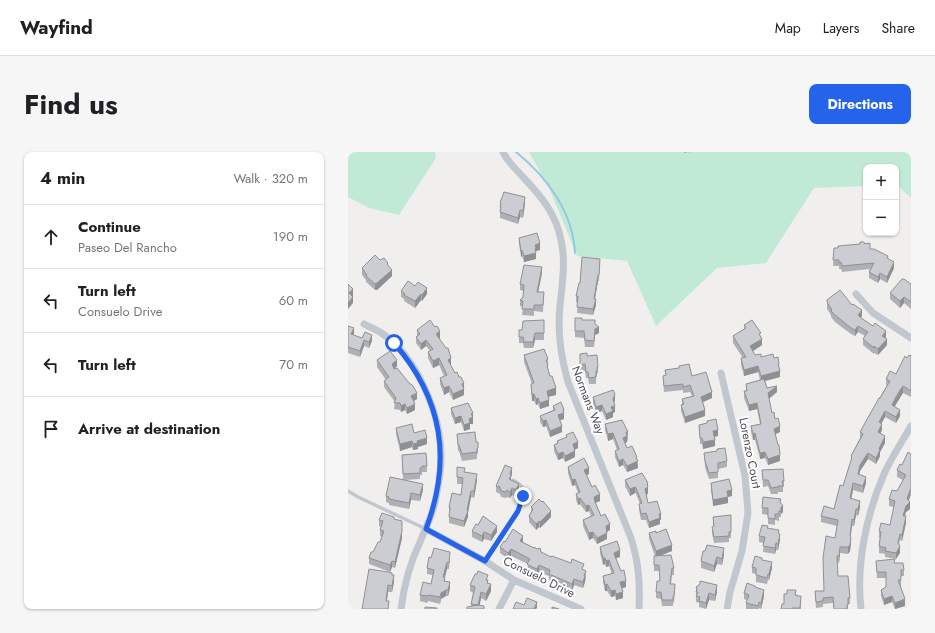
<!DOCTYPE html>
<meta charset="utf-8">
<style>
:root{--surface:#fff;--page:#f6f6f6;--text:#202124;--muted:#757577;--line:#e0e0e0;--accent:#2563eb}
body{margin:0;font-family:Jost,sans-serif;background:var(--page);color:var(--text)}
.controls{position:absolute;right:12px;top:12px;display:grid;overflow:hidden;border-radius:8px;box-shadow:0 1px 3px #0004}
.controls button{width:36px;height:36px;display:grid;place-items:center;padding:0;border:0;border-bottom:1px solid var(--line);background:var(--surface);color:var(--text);font:20px sans-serif}
.stop{position:absolute;width:12px;height:12px;margin:-9px;border:3px solid #2563eb;border-radius:50%;background:#fff}
.stop.end{background:#2563eb;border-color:#fff;box-shadow:0 1px 4px #0008}
.list{margin:0;padding:0;list-style:none}
h2{display:flex;justify-content:space-between;align-items:center;height:52px;margin:0;padding:0 16px;font-size:17px}
h2 small{font-size:13px;font-weight:400;color:var(--muted)}
.list li{display:grid;grid-template-columns:26px 1fr auto;gap:12px;align-items:center;box-sizing:border-box;height:64px;padding:0 16px;border-top:1px solid var(--line)}
.list b{display:block;font-size:15px;white-space:nowrap}
.list p{margin:0;font-size:13px;white-space:nowrap;color:var(--muted)}
.list em{font-size:13px;font-style:normal;color:var(--muted)}
.icon{flex:none;width:22px;height:22px;fill:none;stroke:currentColor;stroke-width:2;stroke-linecap:round;stroke-linejoin:round}
.map{position:relative;flex:none;width:563px;height:457px;overflow:hidden;border-radius:8px}
header{display:flex;align-items:center;gap:24px;box-sizing:border-box;height:56px;padding:0 20px;background:var(--surface);border-bottom:1px solid var(--line)}
header strong{font-size:19px}
nav{display:flex;gap:22px;margin-inline-start:auto;font-size:14px}
.intro{display:flex;align-items:center;justify-content:space-between;box-sizing:border-box;height:96px;padding:0 24px}
h1{margin:0;font-size:28px}
.button{padding:10px 18px;border-radius:8px;background:var(--accent);color:#fff;font-size:14px;font-weight:700}
main{display:flex;gap:24px;padding:0 24px}
aside{flex:1;background:var(--surface);border-radius:8px;box-shadow:0 1px 3px #0004}
.map>svg:first-child{display:block}
.green{fill:#c1ead6}
.lines{fill:none;stroke-linecap:round;stroke-linejoin:round}
.stream{stroke:#92c8e3;stroke-width:2}
.path{stroke:#7cc5aa;stroke-width:1.5;stroke-dasharray:3 2;stroke-linecap:butt}
.lane{stroke:#c0c7cf;stroke-width:3.5}
.street{stroke:#c0c7cf;stroke-width:7}
.wall{fill:#afb0b5}
.shaded-wall{fill:#8f9093}
.building{fill:#cccdd2;stroke:#8f9093}
.route{stroke:#2563eb;stroke-width:5}
.labels{text-anchor:middle;dominant-baseline:central;stroke-width:4;stroke-linejoin:round;paint-order:stroke}
.street-label{font-size:12px;fill:#484f5a;stroke:#fff}
</style>
<header>
<strong>Wayfind</strong>
<nav><a>Map</a><a>Layers</a><a>Share</a></nav>
</header>
<div class="intro"><h1>Find us</h1><a class="button">Directions</a></div>
<main>
<aside>
<h2>4 min<small>Walk · 320 m</small></h2>
<ul class="list">
<li><svg class="icon" aria-label="ahead" viewBox="0 0 24 24"><path d="M12 20V5M6 11l6-6 6 6"/></svg><div><b>Continue</b><p>Paseo Del Rancho</p></div><em>190 m</em></li>
<li><svg class="icon" aria-label="left" viewBox="0 0 24 24"><path d="M17 20v-9H6M10 6l-5 5 5 5"/></svg><div><b>Turn left</b><p>Consuelo Drive</p></div><em>60 m</em></li>
<li><svg class="icon" aria-label="left" viewBox="0 0 24 24"><path d="M17 20v-9H6M10 6l-5 5 5 5"/></svg><div><b>Turn left</b></div><em>70 m</em></li>
<li><svg class="icon" aria-label="arrive" viewBox="0 0 24 24"><path d="M6 21V4h12l-3 4 3 4H6"/></svg><div><b>Arrive at destination</b></div></li>
</ul>
</aside>
<div class="map">
<svg width="563" height="457" viewBox="0 0 563 457">
<rect width="100%" height="100%" fill="#f1efee"/>
<path class="green" d="M0 0H87L88 6 51 63 21 56 0 45Z
M181 0H563V46L548 32V15H518V34L466 36 418 111 369 116 308 174 279 109 229 104 201 36Z"/>
<g class="lines">
<path class="stream" d="M168 0C199 25 225 60 227 101"/>
<path class="path" d="M336 0H342"/>
<path class="lane" d="M0 339 10 345 78 377
M137 409 170 359C173 353 179 340 173 334 172 332 168 330 165 328"/>
<path class="street" d="M155 0C159 9 167 16 174 24 192 43 208 61 213 88 218 110 214 132 212 154 209 180 213 205 220 230L283 386C291 412 292 430 291 457
M508 142 525 161 563 186
M16 172C21 175 27 177 32 180 69 204 93 262 93 305 93 319 90 336 87 350 84 364 77 377 72 390 62 411 56 433 53 457
M373 221 397 324 400 361 394 399 382 440 379 457
M78 377 137 409 166 428 233 457
M151 457 166 428
M513 457C508 412 518 364 536 322 543 306 554 290 563 274"/>
</g>
<path class="wall" d="M152 51H177L175 66 172 65 170 72 152 66Z
M171 86 192 98 188 99V107L176 110 174 104 173 105 171 92Z
M486 96 540 107 546 116 539 131 532 127 530 131 521 126V120L522 117 494 120 493 117H491V114H485Z
M252 107 251 129H250L247 147 248 153 245 163 229 161 230 151 228 150V144L232 131Z
M32 108 40 114 44 124 29 138H27L18 130V128L14 123V116Z
M194 121 190 140H196L195 160 186 159V164L174 163 175 155 172 154V148L175 145V139L172 138V132Z
M563 132V157L556 151 552 156 542 147V141Z
M67 134 79 142 74 149 73 148 67 156 56 149V147L53 145V139Z
M479 150 504 153 514 164 513 166 538 185 537 186 539 193 530 203 526 201V202L515 193V187L517 184 510 180 507 184 503 182 487 170 483 165V163L479 157Z
M227 166 247 172 251 181 247 183 246 195H237L236 186 227 185Z
M196 168V188H187L185 196H176L175 191H171V178H174Z
M396 173 413 184 414 193 405 199 407 203 413 205 426 206 431 212 432 225 417 229 419 236 429 240 421 247 424 261 427 267 432 280 427 282 432 309 420 313 417 306 412 307 407 288H405L403 280V274L412 272 409 257 401 259 396 246V239H398V232L412 228 410 220 396 224 393 213V206H395L385 191V184L396 177Z
M0 174 6 182 5 183 24 189 21 196 16 194 12 205 0 201Z
M69 178 92 186H91L103 212 102 213 107 221 111 225 116 231V243L105 248 101 240 96 243 92 232V226L96 224 91 213 85 216 80 206V200L82 199 78 194 73 198 68 191V185L69 184Z
M232 202 239 204 250 215V221L249 222V225H248V232H241L240 226H238L237 219H232Z
M176 203 200 207V217L208 243 200 245 201 254 192 257 190 252 188 253 186 249H184L183 238V232H184L176 210Z
M563 203V245L555 241 549 250 546 255 552 264 548 271 537 265 533 271 534 278 532 282 537 291 532 300V304L528 312 520 307 512 319 511 323 518 331 515 341 505 338 503 347 512 355 510 364 508 363 506 374H504L502 385 503 391 502 399 500 402 492 401 491 411 489 410 490 424 502 446V452H500V457H486L485 451 475 452V455L468 456 467 439H476L487 386 489 374 473 370V364L486 357 495 334 503 311V304L512 286V280L539 233H538V227L548 222 559 206Z
M29 208 49 214 46 217 69 247 65 249 67 258 59 262 57 258 53 260 52 258 46 257 47 250 36 235V229L38 228 29 215Z
M331 214 344 224 364 246 355 250 357 264 337 271 333 259V253H334V247L344 244 342 240 335 241V238L316 240 315 230V224L317 223V218L331 216Z
M245 245 267 248 266 251 267 260 265 261V265L258 268 254 259 248 261 245 251Z
M205 254 216 264V267L212 268 214 280 202 285 198 274 195 275 192 270V264L205 258Z
M103 256 125 261V272H122V277L116 279 113 270 107 272 103 262Z
M359 269 370 284 366 285 367 294 355 297 354 292H352L351 273 359 271Z
M257 272 280 286 279 290 277 291 279 296 289 309 290 316 279 320 275 313 271 315 267 305V299L269 298 265 287 260 289 257 278Z
M48 276 66 281 79 292 70 295V297L65 298 64 295 52 299 48 282Z
M109 282 128 290 130 296V302H129V307L114 309 111 299H110Z
M218 283 230 296 226 298 227 305 217 310 215 306 210 308 206 299V293L209 292V289L218 285Z
M78 301 79 320H74V323H72V327L56 328 75 338 72 349 63 348 61 357 41 353V351L38 350V344L55 328 54 303Z
M356 301 379 309V315L370 317V326L361 327 357 315Z
M563 302V345L562 344 561 348 562 357 558 360 556 364 558 371 554 389 552 388 551 392 552 401 548 407 537 405V402L531 401V394L532 386H531V379L542 373 546 355 541 354V347L549 339 555 328 549 325V318Z
M109 315 129 328 126 346 123 345 120 359V365L116 375 101 371V355L113 343 114 332H109Z
M220 315 241 322 239 323 244 335 252 349 248 351 253 364 262 378 259 380V387L249 392 245 386 241 388 235 374V368L243 364 241 359 238 360 232 352 230 353 228 348V342L230 341 227 333 224 334 220 321Z
M414 318 436 329V335H435V340H430V342H423L420 334 415 335Z
M164 322 163 325V328L171 338 168 345 164 343 162 346 159 345 158 346 153 345 152 342 148 340V334Z
M277 328 300 331V342H298L300 351 313 368H312V372L301 376 298 368H293L291 358V352H292L288 342 287 341 282 344 277 334Z
M363 331 384 344 380 345V351L365 354 363 338Z
M415 345 432 350 435 360 433 362V365H431V369L427 368V373L420 372V363L414 362Z
M183 355 203 365 192 376 191 375 188 378 181 370V364L183 360Z
M383 363V386H381V390L366 391 364 381V375H365V365Z
M46 367 54 386 47 416 44 415 42 420 21 412V406L32 390 34 385 32 384V378L33 375 31 374V368Z
M420 376 431 382 432 388 430 398H428L427 402 415 400 416 391 411 390V384Z
M124 379 149 380 143 389 136 387 134 390 124 385Z
M301 381H308L324 399 312 404 326 416V423H324L323 432 327 438 326 451H325V454H314L313 447 308 446V440L312 429 311 419H306V404H307L301 387Z
M157 390H175L203 405 236 418 238 425 237 430 235 436 226 433 224 439 201 428V424L191 420 189 424 184 421 179 419 180 412 163 404 160 407 152 401V395Z
M252 395 272 405 268 406 278 435 274 436 275 446 268 448 267 444 263 445 259 439H257L255 430V424L264 422 261 414 258 415 257 412 255 413 252 401Z
M376 403 374 413 369 412 366 420 353 416V409Z
M102 406 101 417H99L97 425V429L102 436 100 444H98L93 447 92 452 80 449 79 451 72 449V443L83 432 85 423 79 422V416Z
M414 408 424 416 421 428H420L419 432 408 430V422L404 421V415Z
M528 409 547 411 556 418V424H553V434H552L557 454 547 457 544 450 536 453 533 444V438L538 436V426H529L528 415Z
M44 423 46 430 44 440H40L39 449H41L40 457H14Z
M140 430V431L143 439 138 449 133 446 131 454 136 457 123 454 125 441 122 439V433Z
M348 435 369 440 367 449 361 448 358 457 351 455V451L348 450Z
M407 436 416 444 413 457 411 456V457H398V451L399 448 396 447V441Z
M448 443 453 451V457H433L436 452Z"/>
<path class="shaded-wall" d="M177 45V51L175 66V59Z
M172 58V65L170 72V66Z
M192 91V98L188 99V107L176 110V104L187 93Z
M174 98V104L173 105V99Z
M546 110V116L539 131V125Z
M194 115V121L189 146V140Z
M44 118V124L29 138H27V132Z
M532 121V127L530 131V125Z
M250 123V129L246 152 248 147V153L245 163V157Z
M79 136V142L74 149V143Z
M5 137V144L1 147V141Z
M73 142V148L67 156V149Z
M5 145V151L0 157V151Z
M556 145V151L552 156V149Z
M514 158V164L510 169V163Z
M510 174V180L507 184V178Z
M251 175V181L247 183 246 195 247 177Z
M6 176V182L3 188V182Z
M92 179V186L88 188V182Z
M538 179V185L534 190V184Z
M187 181V188L185 196V190Z
M24 183V189L21 196V190Z
M414 187V193L402 201V194Z
M539 187V193L530 203V197Z
M16 188V194L12 205V199Z
M78 188V194L73 198V192Z
M91 206V213L85 216V209Z
M103 206V212L100 214V208Z
M49 208V214L44 219V212Z
M410 214V220L396 224V218Z
M432 219V225L413 230V224Z
M116 231V243L105 248V242L114 232Z
M101 234V240L96 243V236Z
M429 234V240L420 247V241Z
M555 234V241L544 259V253Z
M208 236V243L199 245V239Z
M364 240V246L353 251V245Z
M69 241V247L63 251V244Z
M186 242V249H184V243Z
M267 242V248L265 253V247Z
M190 246V252L188 253V247Z
M201 248V254L192 257V251Z
M409 251V257L401 259V253Z
M57 252V258L53 260V254Z
M67 252V258L59 262V256Z
M254 253V259L248 261V255Z
M267 254V260L265 261V265L258 268V262L263 255Z
M215 258H216V267L210 269V263Z
M357 258V264L337 271V265Z
M552 258V264L548 271V265Z
M537 259V265L531 276V270Z
M125 261V272H122V277L116 279V273L121 267 123 262Z
M113 264V270L107 272V266Z
M198 268V274L195 275V269Z
M534 272V278L530 286V280Z
M214 274V280L202 285V279Z
M432 274V280L426 283V277Z
M370 278V284L365 285V279Z
M278 280H280L279 290 275 292V286Z
M265 281V287L260 289V282Z
M407 281V288H405V282Z
M537 284V291L532 300V304L528 312V306L531 297Z
M79 286V292L70 295V297L65 298V292L69 289Z
M367 288V294L355 297V290Z
M64 289V295L52 299V292Z
M230 290V296L225 298V292Z
M227 299V305L217 310V304Z
M215 300V306L210 308V302Z
M417 300V306L412 307V301Z
M520 301V307L512 319 510 328V322L512 313Z
M432 303V309L420 313V307Z
M289 305 290 316 279 320V314Z
M275 307V313L271 315V309Z
M164 316V322L163 325V330L161 334 162 321Z
M241 316V322L236 324V318Z
M129 322V328L126 346V339Z
M518 325V331L515 341V334Z
M227 327V333L224 334V328Z
M300 331V342L297 343V337L299 332Z
M505 331V338L502 353V346Z
M75 332V338L72 349V343Z
M171 332V338L168 345V338Z
M287 335V341L282 344V337Z
M164 336V343L162 346V340Z
M384 338V344L379 345V339Z
M562 338V344L560 352 562 350V357L558 360 555 370V364Z
M123 339V345L120 361V359V365L116 375V369Z
M63 341V348L61 357V351Z
M252 342V349L246 351V345Z
M380 345V351L365 354V348Z
M232 346V352L230 353V347Z
M512 349V355L510 364V357Z
M241 353V359L238 360V354Z
M435 354V360L433 362V365V355Z
M508 357V363L506 374V368Z
M203 359V365L192 376V370Z
M311 362H313V368H312V372L301 376V370Z
M558 364V371L554 389V383Z
M504 367V374L502 391V384Z
M191 369V375L188 378V372Z
M262 372V378L258 380V374Z
M149 374V380L143 389V383Z
M54 379V386L47 416V410Z
M136 380V387L134 390V384Z
M245 380V386L241 388V381Z
M259 381V387L249 392V386Z
M432 382V388L430 398V392Z
M175 384V390L172 395V389Z
M503 385V391L502 399 500 402V395Z
M428 391V398L427 402V396Z
M324 393V399L308 405V399Z
M552 394V401L548 407V401Z
M492 395V401L491 411V404Z
M376 396V403L374 413V407Z
M163 397V404L160 407V401Z
M272 398V405L266 407V401Z
M369 405V412L366 420V414Z
M255 406H257V412L255 413Z
M261 408V414L258 415V409Z
M44 409V415L42 420V413Z
M99 410V417L95 431V425Z
M424 410V416L421 428V422Z
M191 413V420L189 424V417Z
M238 419 237 430 235 436V430Z
M46 423V430L44 440V434Z
M226 427V433L224 439V432Z
M278 429V435L272 437V430Z
M102 430V436L100 444V438Z
M143 432V439L138 449V442Z
M259 432V439H257V433Z
M40 433V440L38 455V449Z
M369 433V440L367 449V443Z
M98 438V444L93 447 92 452 93 441Z
M267 438V444L263 445V439Z
M416 438V444L413 457V451Z
M133 440V446L131 457 130 453Z
M275 440V446L268 448V442Z
M361 441V448L358 457V451Z
M544 444V450L536 453V447Z
M557 447V454L547 457V451Z
M189 450V456L188 457H186Z"/>
<path class="building" d="M156 40 177 45 175 59 172 58 170 66 152 60 153 55H152L153 52 152 51Z
M189 81 192 91 187 93 188 96 187 97 188 101 176 104 174 98 173 99 171 86Z
M512 90H516L517 92 522 91V97H526L540 104 539 106 546 110 539 125 532 121 530 125 521 120 526 111 494 114 493 110 491 111V108H485L486 96H490V94L512 92Z
M27 103 32 108 36 106 40 111 39 112 44 118 29 131 27 132 18 124 19 123 14 116Z
M234 105 252 107 251 123H250L246 147H248L245 157 229 155 230 144H228L231 131H232Z
M176 113 194 115 189 140H196L195 153H186V157H174L175 149 172 148 175 145 176 133 172 132Z
M554 127H556L563 132V150L556 145 552 149 542 141Z
M60 129 67 134 70 130 79 136 74 143 73 142 67 149 56 143 57 142 53 139Z
M0 132 5 137 1 141 5 145 0 151Z
M492 138 504 153 505 152 514 158 510 163 513 166 525 174 527 171 538 179 534 184 539 187 530 197 526 194V196L515 187 520 180 510 174 507 178 503 176 487 163 483 159 484 158 479 150V148Z
M227 166H234V168H247V172L251 175 247 177 246 189 237 188 236 179H227Z
M82 168 87 175 89 174 92 179 88 182 98 196H100L103 206 100 208 107 221 109 220 111 225H113L116 231 114 232 116 237 105 242 101 234 96 236 92 226 99 223 91 206 85 209 80 200 85 197 78 188 73 192 68 185 72 182 69 178Z
M196 168V181H187L185 190H176L175 185H171V178H174L175 169Z
M404 168 413 181 411 182 414 187 402 194 407 203 413 202V205L425 202 426 206 430 205 431 212H430L432 219 413 224 410 214 396 218 393 206 398 205 385 184 398 176 396 173Z
M0 174 6 176 3 182 14 186 17 180 24 183 21 190 16 188 12 199 0 195Z
M196 197 200 207 198 208 200 213 199 214 202 224H204L208 236 199 239 201 248 192 251 190 246 188 247 186 242 184 243 183 232 186 231 176 203Z
M42 199 49 208 44 212 46 217 49 216 62 232H63L65 234 69 241 63 244 67 252 59 256 57 252 53 254 52 251H46L48 246 36 229 41 225 29 208Z
M239 201V204L249 203 250 215H249V219H248V225L241 226 240 220H238L237 212 232 213V202Z
M561 203 562 204 563 203V239L555 234 549 243 544 253 552 258 548 265 537 259 531 270 534 272 530 280 537 284 531 297 532 298 528 306 520 301 512 313 510 322 518 325 515 334 505 331 502 346 512 349 510 357H508L506 368 504 367 502 384 503 385 502 393 500 395H492L491 404H489L490 424H500L502 446H500V453H499V457H486L485 445 475 446V449L468 450 467 439H476L475 406 478 384 487 386 490 368 473 364 476 354 486 357 492 333 495 334 504 305 503 304 515 282 512 280 531 246H532L542 229 538 227 542 219 548 222 557 204 559 206Z
M341 212 344 224 358 220 364 240 353 245 357 258 337 265 333 253 336 252 334 247 346 244 342 233 335 235V232L316 234 315 224 318 223 317 218 331 216V214Z
M416 227 419 236 429 234 420 241 424 261 426 260 427 267 430 266 432 274 426 277 430 293H431L432 303 420 307 417 300 412 301 407 281 405 282 403 274 413 272 409 251 401 253 396 239H399L398 232Z
M265 238 267 242 265 247 267 254 263 255 265 259 258 262 254 253 248 255 245 245Z
M213 250 216 258H215L216 261 210 263 214 274 202 279 198 268 195 269 192 264 207 258 205 254Z
M120 251 125 261 123 262 125 265 121 267 122 271 116 273 113 264 107 266 103 256Z
M368 267 370 278 365 279 367 288 355 290 354 286H352L351 273 359 271V269Z
M274 268 280 280H278L279 284 275 286 279 296 284 294 289 305 288 306 290 309 279 314 275 307 271 309 267 299 271 297 265 281 260 282 257 272Z
M64 272 66 281 77 278 79 286 69 289 70 291 65 292 64 289 52 292 48 276Z
M127 280 128 290H130V296H129V300L114 302 111 293H110L109 282Z
M225 280 230 290 225 292 227 299 217 304 215 300 210 302 206 293 210 291 209 289 219 285 218 283Z
M377 296 379 309 370 311V320L361 321 357 309 356 301 369 299V297Z
M560 300 563 302V338H562L559 347 562 350 558 354 555 364H558L554 383 552 382 550 391 552 394 548 401 537 399 538 396 531 394 533 380 531 379 533 371 542 373 547 349 541 347 544 338 549 339 558 323 549 318 552 312 554 313Z
M78 301 79 314H74V316H72V321L55 322 54 303Z
M236 306 241 316 236 318 244 335 247 333 252 342 246 345 247 350 253 364 257 362 262 372 258 374 259 381 249 386 245 380 241 381 235 368 246 363 241 353 238 354 232 346 230 347 228 342 232 340 227 327 224 328 220 315Z
M157 313 164 316 162 321 163 324 161 327 171 332 168 338 164 336 162 340 159 338 158 340 153 339 152 335 148 334Z
M109 315 117 316 116 320 129 322 126 339H123L119 358 120 359 116 369 101 365 102 355H101L104 341 113 343 115 326 109 325Z
M435 317 436 329H434L435 334H430V335L423 336 420 328H415L414 318Z
M294 321 300 331 299 332 300 335 297 337 300 351 309 349 313 362H311L312 366 301 370 298 361 293 362 291 352 294 351 288 336 287 335 282 337 277 328Z
M42 325 75 332 72 343 63 341 61 351 41 347V345L38 344Z
M381 327 384 338 379 339 380 345 365 348 363 331Z
M415 345 433 347 432 350 435 354 433 355V359H431V362H427V367L420 366V356H414Z
M191 347 194 350 195 349 203 359 192 370 191 369 188 372 181 364 185 357 183 355Z
M34 361 46 365V367L54 369V379L47 410 44 409 42 413 21 406 23 400H25L30 390H32L36 379 32 378 35 369 31 368Z
M383 363V380H381V384L366 385 364 375 366 374 365 365Z
M135 364 149 374 143 383 136 380 134 384 124 379 128 372 130 373Z
M414 373 420 374 419 376 431 378 430 381 432 382 430 392 428 391 427 396 415 394 417 385 411 384Z
M165 377 175 384 172 389 186 396V395L189 397 192 396 193 400 203 405 204 404 223 411 224 407 236 412 234 417 238 419 236 424H237L235 430 226 427 224 432 201 422 202 418 191 413 189 417 184 415 179 412 182 407 163 397 160 401 152 395 156 389 157 390Z
M318 377 324 393 308 399 301 381 308 379V381Z
M269 389 272 398 266 401V402L273 419 276 418 278 429 272 430 275 440 268 442 267 438 263 439 259 432 257 433 255 424 266 421 261 408 258 409 257 406H255L252 395Z
M359 393 376 396 374 407 369 405 366 414 353 409 355 399H357Z
M86 396 102 400 101 411 99 410 95 425H97L96 429 102 430 100 438H98L93 441 92 445 80 443 79 444 72 443 75 430 83 432 86 418 79 416 81 405 83 406Z
M323 403 326 416H324L322 432H327L326 444H325V448H314L313 440H308L309 429H312L311 413H306V404Z
M407 404 414 406V408L424 410 421 422H420L419 426 408 423V416L404 415Z
M547 407 546 411H555L556 418H553V428H550L557 447 547 451 544 444 536 447 533 438 538 435V420H529L528 409Z
M21 417 40 420 44 421V423H46L44 434 40 433 38 449H41L40 457H14Z
M130 419 140 423 138 428H140L139 431 143 432 138 442 133 440 130 453 123 452 127 435 122 433 127 422H129Z
M352 429 369 433 367 443 361 441 358 451 351 449 352 445 348 444 350 440H348L349 437 348 435 352 432Z
M399 431 407 434V435L416 438 413 451 411 450 410 454 398 451 401 443 396 441Z
M439 438H448L447 443H449V444H453L452 456H444V457H433L434 452H436V442H439Z
M179 446 189 450 186 457H165L168 450 176 453Z
M130 453 136 454V457H119V455Z
M77 455 89 456V457H77Z
M204 455 211 457H204Z"/>
<g class="lines">
<path class="route" d="M46 191C95 247 104 308 78 377L137 409 170 359 175 344"/>
</g>
<g class="labels">
<g class="street-label">
<text transform="translate(240 248) rotate(69)">Normans Way</text>
<text transform="translate(402 301) rotate(79)">Lorenzo Court</text>
<text transform="translate(191 425) rotate(26)">Consuelo Drive</text>
</g>
</g>
</svg>
<div class="controls">
<button>+</button>
<button>−</button>
</div>
<div class="stop" style="left:46px;top:191px"></div>
<div class="stop end" style="left:175px;top:344px"></div>
</div>
</main>
